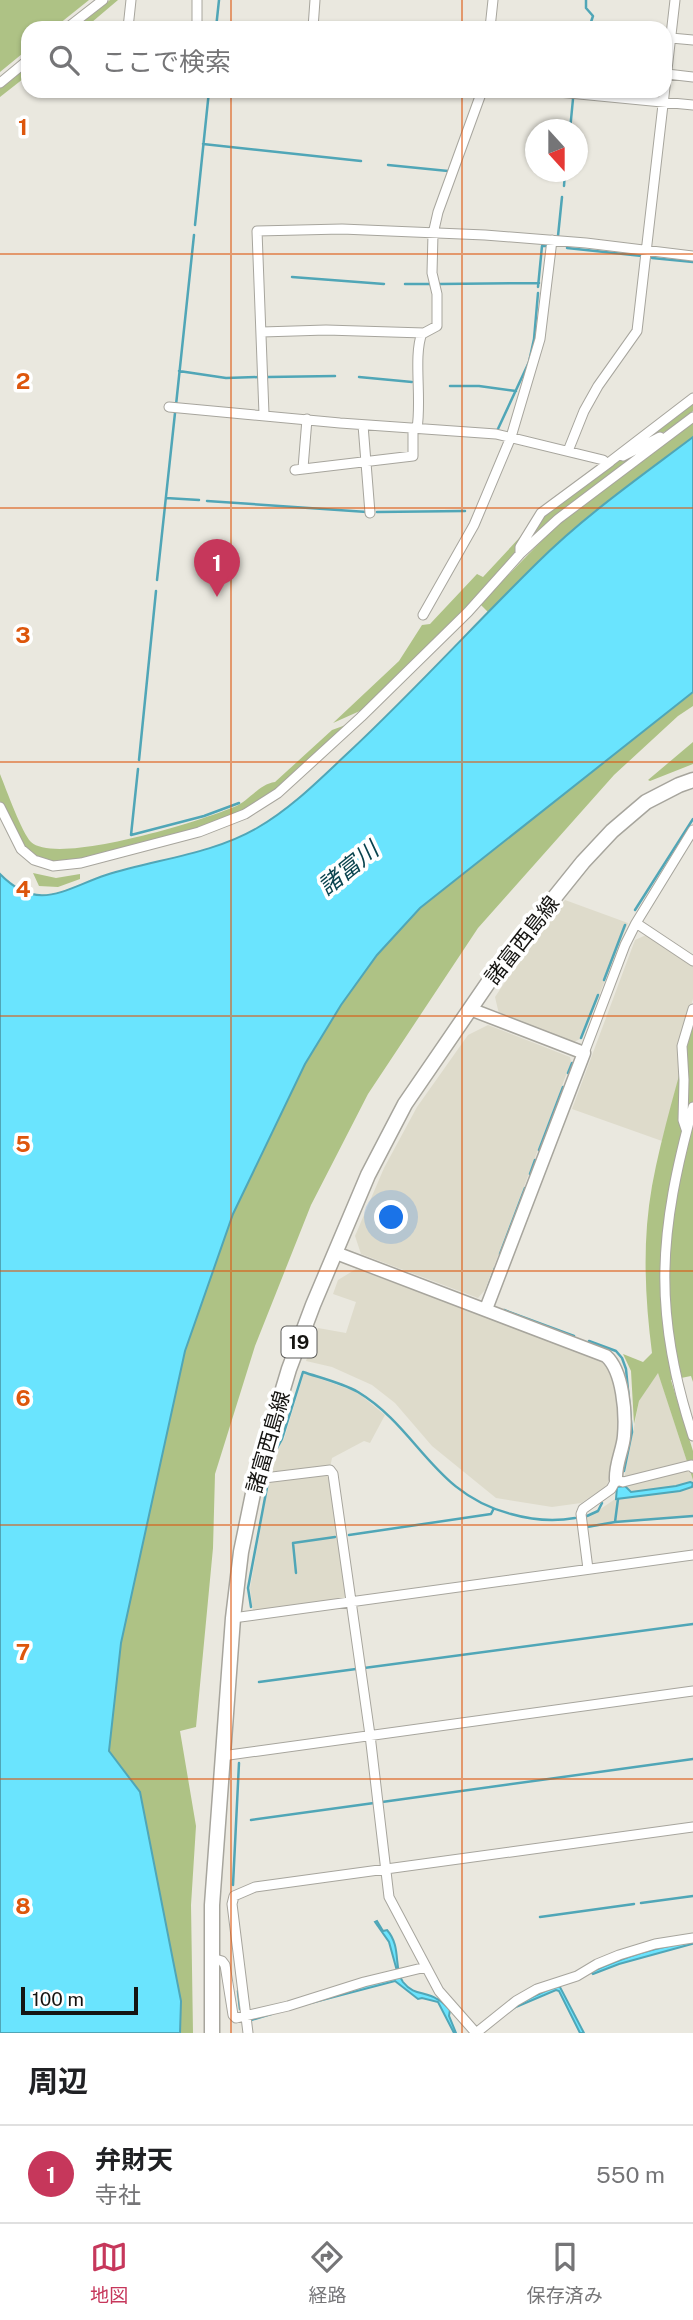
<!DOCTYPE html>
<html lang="ja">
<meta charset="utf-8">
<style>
:root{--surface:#fff;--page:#f2f2f2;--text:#202124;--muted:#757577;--line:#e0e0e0;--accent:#c6375b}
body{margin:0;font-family:"Public Sans","Noto Sans JP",sans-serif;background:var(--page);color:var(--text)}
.compass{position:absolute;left:525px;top:119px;width:63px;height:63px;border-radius:50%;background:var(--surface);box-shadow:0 2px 5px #0004;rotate:159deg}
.scale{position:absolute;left:21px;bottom:18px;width:117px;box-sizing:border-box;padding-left:7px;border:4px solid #151411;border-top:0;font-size:19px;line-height:24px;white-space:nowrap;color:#151411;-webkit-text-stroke:5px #fff;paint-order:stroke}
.you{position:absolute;left:392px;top:1218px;width:24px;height:24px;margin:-18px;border:5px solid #fff;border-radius:50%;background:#1a73e8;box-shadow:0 0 0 10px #1a73e833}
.badge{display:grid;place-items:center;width:46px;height:46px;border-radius:50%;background:var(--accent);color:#fff;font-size:23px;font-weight:700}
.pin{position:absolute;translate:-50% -58px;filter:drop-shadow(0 2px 4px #0008)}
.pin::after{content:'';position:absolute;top:37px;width:24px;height:21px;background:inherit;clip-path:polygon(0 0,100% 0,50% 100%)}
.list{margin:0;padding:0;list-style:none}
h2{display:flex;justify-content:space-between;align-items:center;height:91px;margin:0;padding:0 28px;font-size:30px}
h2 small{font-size:23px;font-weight:400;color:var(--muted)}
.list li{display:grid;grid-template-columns:46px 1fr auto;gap:21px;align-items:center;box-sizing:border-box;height:98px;padding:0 28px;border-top:2px solid var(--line)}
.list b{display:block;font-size:26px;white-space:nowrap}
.list p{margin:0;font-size:23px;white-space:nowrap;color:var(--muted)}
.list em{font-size:23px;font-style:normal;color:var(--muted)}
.icon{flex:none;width:38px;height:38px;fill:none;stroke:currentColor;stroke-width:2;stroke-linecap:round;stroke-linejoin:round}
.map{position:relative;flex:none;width:693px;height:2033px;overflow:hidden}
.search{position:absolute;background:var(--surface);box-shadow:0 2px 5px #0004;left:21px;right:21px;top:21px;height:77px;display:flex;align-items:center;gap:18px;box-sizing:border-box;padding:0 24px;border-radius:21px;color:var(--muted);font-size:26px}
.sheet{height:189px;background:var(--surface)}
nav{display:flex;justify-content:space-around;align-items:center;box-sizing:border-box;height:98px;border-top:2px solid var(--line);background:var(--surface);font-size:19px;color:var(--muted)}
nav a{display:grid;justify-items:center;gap:4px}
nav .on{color:var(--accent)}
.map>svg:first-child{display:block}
.built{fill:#dedbcb}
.green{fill:#aec285}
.water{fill:#6ae4fe;stroke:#50a6b7;stroke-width:2}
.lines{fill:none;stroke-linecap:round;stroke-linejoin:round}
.stream{stroke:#50a6b7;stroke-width:2.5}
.street-casing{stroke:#a7a59d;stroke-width:11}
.secondary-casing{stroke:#a7a59d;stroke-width:15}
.primary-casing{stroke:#a7a59d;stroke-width:17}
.street{stroke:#fff;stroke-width:9}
.secondary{stroke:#fff;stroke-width:12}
.primary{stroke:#fff;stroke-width:14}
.grid{fill:none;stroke:#dd560c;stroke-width:2;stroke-opacity:0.55}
.labels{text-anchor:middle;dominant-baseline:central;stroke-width:7;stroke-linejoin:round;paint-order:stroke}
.shield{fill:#fff;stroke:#5b5a58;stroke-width:2}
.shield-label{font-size:19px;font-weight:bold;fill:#151411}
.street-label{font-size:21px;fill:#151411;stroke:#fff}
.water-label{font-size:23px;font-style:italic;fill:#09434e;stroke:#fff}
.grid-label{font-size:23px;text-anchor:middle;font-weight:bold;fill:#dd560c;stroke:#fff;stroke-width:7;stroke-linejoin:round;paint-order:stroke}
</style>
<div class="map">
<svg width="693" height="2033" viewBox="0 0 693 2033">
<rect width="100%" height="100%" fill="#eae8df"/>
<path class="built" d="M565 900 628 923 582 1038 574 1042 499 1014 495 997 529 946Z
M646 935 693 966V999L679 1044 681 1069 662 1141 572 1109 635 940Z
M488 1025 570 1057 571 1062 485 1290 478 1298 361 1254 355 1236 384 1168 417 1107 468 1035Z
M356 1269 602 1359 611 1370 616 1383 619 1434 607 1486 581 1503 552 1507 496 1498 432 1446 395 1403 372 1385 332 1367 306 1361 318 1328 346 1333 356 1302 333 1294 338 1280Z
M658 1372 693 1480V1517L614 1523 579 1530 577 1520 599 1510 621 1495 639 1401Z
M304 1373 357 1392 385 1415 370 1443 364 1441 332 1458 330 1468 348 1601 253 1612 250 1588 275 1447 284 1439Z"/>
<path class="green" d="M0 0H89L54 28H28V49L0 72Z
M110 0H118L85 28H75Z
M28 65V75L0 97V88Z
M693 400V411L670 429 626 451Z
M693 420V451L265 835 51 900 7 890 0 874C38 913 64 888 107 875 144 863 184 859 220 846 273 826 313 786 353 748 400 704 444 659 489 613L480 604 559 523Z
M658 441 523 547 546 513 617 461Z
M534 522 515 554 464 610 362 710 333 723 399 661 422 625 430 624 477 574 483 577Z
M693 685V706L678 716 614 775 478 928 368 1094 311 1205 255 1346 215 1474 213 1548 196 1727 180 1731 196 1826 191 1905 193 2033H161L109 1751 121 1643 180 1299 316 1033 415 902Z
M354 722C319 753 285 791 242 813 213 828 69 872 41 861 24 854 5 818 0 801 0 793 0 782 0 774 6 789 22 833 31 842 57 866 201 821 234 807 249 801 259 784 275 782L332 730Z
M693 742V764L650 781 648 780Z
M33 873 56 878 80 874V879L58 887 39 886Z
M693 1024V1382L691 1376 671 1380 693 1451V1480L658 1373 639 1401 634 1424 631 1371 623 1354 643 1362 652 1353C645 1298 642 1242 652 1186 662 1132 679 1078 693 1024Z"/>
<path class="water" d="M693 437V692L420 908 377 955 341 1005 305 1064 233 1214 185 1351 121 1643 109 1751 140 1792 181 2001 180 2033H0V874C38 913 64 889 106 875 156 859 210 855 257 828 292 808 321 778 350 751 415 690 474 625 537 563 584 516 640 477 693 437Z
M690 1482 693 1483 692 1487 680 1491 616 1499 617 1487 625 1486 631 1492 676 1486Z
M377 1921 383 1931 387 1930C402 1947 393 1968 403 1982 414 1996 425 1991 437 1999 442 2001 446 2006 450 2010L449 2016 456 2033H454L438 2002 422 1998 418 1999 395 1981 292 2008 397 1971 389 1942 375 1922Z
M691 1942 692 1944 619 1964 593 1974 591 1972C624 1957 655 1947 691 1942Z
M556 1986 560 1987 584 2033H580L559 1991 556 1990 516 2007 502 2016 515 2005Z"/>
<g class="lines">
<path class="stream" d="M586 0V8L593 16 589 28
M216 28 219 0
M570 130 573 99
M203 144 361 161
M388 165 448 171
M564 186 565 172
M195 225 209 91
M558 236 562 197
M567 248 642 256
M652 258 693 262
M292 277 384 284
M405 284H430
M440 284 539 283
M538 287 542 246H546
M179 371 226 378 259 377
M268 377 335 376
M359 377 412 382
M450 386H479L516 391
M176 405 194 235
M497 431 529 362 534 339 538 293
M166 498 199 500
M207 501 367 512
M377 512 465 511
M157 580 175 413
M139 760 156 591
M138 769 131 835 204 816 239 803
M635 910 693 819
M604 980 625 925
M581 1038 598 995
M568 1073 572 1063
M539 1150 563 1087
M530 1174 535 1160
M500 1254 525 1188
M489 1285 495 1268
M504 1310 574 1336
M589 1341 616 1351 622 1358 626 1369 632 1432 624 1471
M277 1448 282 1439 303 1372C321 1378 342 1383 358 1392 419 1429 433 1494 511 1514 532 1520 553 1522 575 1518
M587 1516 598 1511 602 1503
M615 1522 693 1516
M587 1527 615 1522 618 1499
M349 1535 491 1514 493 1510
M296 1573 293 1543 335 1537
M251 1607 248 1588 268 1482
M364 1668 693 1624
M259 1682 356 1669
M382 1802 693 1759
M251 1820 374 1803
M233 1885 239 1763
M641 1903 693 1896
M540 1917 634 1904
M238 1991 240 2009
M251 2020 271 2014"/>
<g class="street-casing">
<path id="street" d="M67 28 103 0
M128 28 131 0
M197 28V0
M313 28 315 0
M490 28 493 0
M671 38 693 40
M667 74 693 77
M0 83 28 60
M548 91 693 105
M262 332 326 330 424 333 437 326V294L432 273 433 234 438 212 482 91
M169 407 340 423 496 434 603 460 607 464 693 398
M264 414 257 231 342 229 485 235 586 243 693 256
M363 425 370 513
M417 428C422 399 413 356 422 333
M568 451 584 411 598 386 637 331 675 0
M623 456 660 437
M303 468 307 419
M295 470 413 456V428
M520 554V547L541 513 610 462
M423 615 474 525 511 437 540 339 552 240
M0 807 21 849 34 860 53 866 81 863 199 832 245 814 278 793 361 717 468 612 520 554 558 519 693 417
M636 923 693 961
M584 1053 625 945 636 923 693 830
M693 1107C659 1231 652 1312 693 1436
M686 1129 683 1120 684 1080 682 1046 693 1009
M256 1479 330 1470 333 1474 370 1735 389 1897 439 1991 476 2033 516 2001 537 1989 577 1976 597 1964 619 1955 655 1944 693 1938
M588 1569 581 1514 583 1509 611 1489 616 1480 623 1482 691 1465 693 1468
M233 1618 693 1555
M222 1756 693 1691
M212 1958 222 1961 225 1965 233 2015 236 2018 288 2006 364 1982 426 1967
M248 2033 232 1904 234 1896 255 1887 693 1827"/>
</g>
<g class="secondary-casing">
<path id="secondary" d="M470 1009 584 1053 486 1309
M336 1253 606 1356C623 1371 626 1413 624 1436 623 1450 615 1464 616 1480"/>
</g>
<g class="primary-casing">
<path id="primary" d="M212 2033V1905L233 1618 241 1552 256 1479 289 1369 313 1305 368 1175 405 1104 501 964 583 862 612 831 646 802 679 785 693 780"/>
</g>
<use href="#street" class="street"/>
<use href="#secondary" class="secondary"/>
<use href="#primary" class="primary"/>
</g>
<path class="grid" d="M231 0V28M462 0V28M231 91V2033M462 91V2033M0 254H693M0 508H693M0 762H693M0 1016H693M0 1271H693M0 1525H693M0 1779H693"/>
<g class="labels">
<rect class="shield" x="281.5" y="1326.5" width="35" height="31" rx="5"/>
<g class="shield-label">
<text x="299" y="1342">19</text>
</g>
<g class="street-label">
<text transform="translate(522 940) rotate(-52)">諸富西島線</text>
<text transform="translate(268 1442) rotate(-74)">諸富西島線</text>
</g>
<g class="water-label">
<text transform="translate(348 868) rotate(-39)">諸富川</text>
</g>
</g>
<g class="grid-label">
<text x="23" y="135">1</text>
<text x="23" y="389">2</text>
<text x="23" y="643">3</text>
<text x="23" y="897">4</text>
<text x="23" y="1152">5</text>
<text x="23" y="1406">6</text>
<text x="23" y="1660">7</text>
<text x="23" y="1914">8</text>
</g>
</svg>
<svg class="compass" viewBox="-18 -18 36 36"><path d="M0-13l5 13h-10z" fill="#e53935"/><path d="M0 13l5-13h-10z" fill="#757577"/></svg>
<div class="scale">100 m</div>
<div class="you"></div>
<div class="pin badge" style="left:217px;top:597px">1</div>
<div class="search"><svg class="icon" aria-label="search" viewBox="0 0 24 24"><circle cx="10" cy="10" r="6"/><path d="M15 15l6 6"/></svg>ここで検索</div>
</div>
<section class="sheet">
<h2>周辺<small></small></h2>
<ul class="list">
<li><span class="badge">1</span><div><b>弁財天</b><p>寺社</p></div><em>550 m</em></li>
</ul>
</section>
<nav>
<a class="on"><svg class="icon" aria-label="map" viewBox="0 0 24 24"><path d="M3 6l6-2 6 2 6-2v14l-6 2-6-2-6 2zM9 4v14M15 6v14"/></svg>地図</a>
<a><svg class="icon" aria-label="directions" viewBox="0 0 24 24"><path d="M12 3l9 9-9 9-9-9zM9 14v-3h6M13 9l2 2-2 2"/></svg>経路</a>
<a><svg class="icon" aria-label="saved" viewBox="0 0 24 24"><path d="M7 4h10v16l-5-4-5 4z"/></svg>保存済み</a>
</nav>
